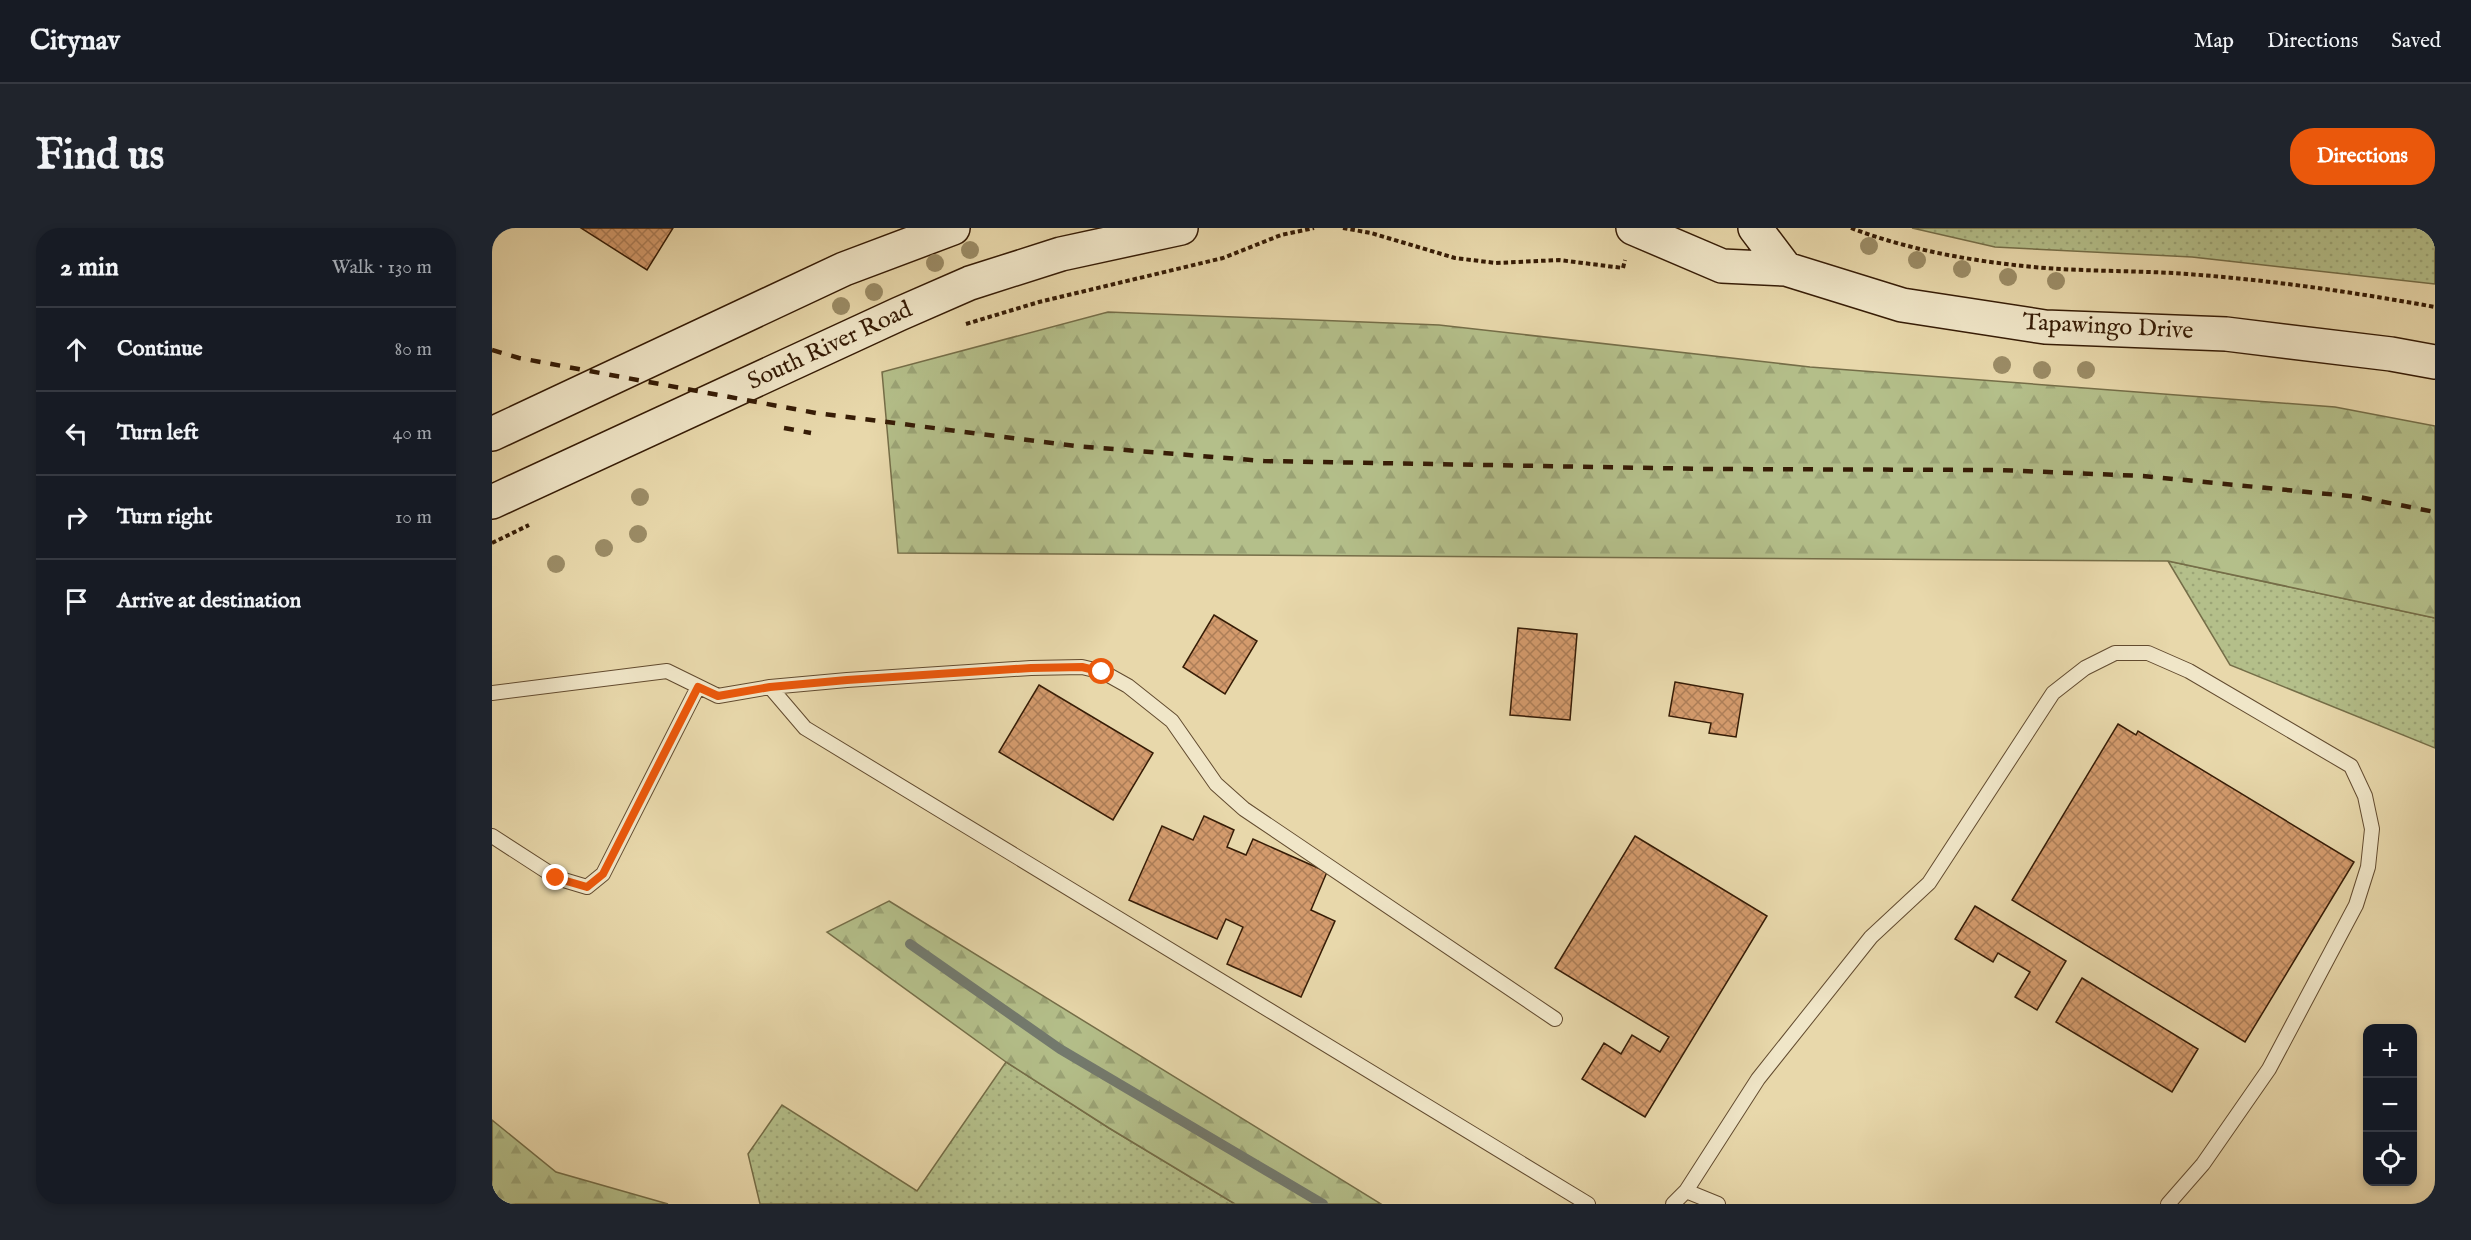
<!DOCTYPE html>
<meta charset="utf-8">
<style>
:root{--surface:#171b24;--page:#20242c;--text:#f1f3f6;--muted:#9ea1a6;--line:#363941;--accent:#ea580c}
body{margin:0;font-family:"IM FELL English",serif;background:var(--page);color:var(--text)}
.controls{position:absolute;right:18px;bottom:18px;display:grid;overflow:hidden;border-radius:12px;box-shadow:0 3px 9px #0003}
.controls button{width:54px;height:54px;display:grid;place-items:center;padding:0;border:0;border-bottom:2px solid var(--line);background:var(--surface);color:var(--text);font:30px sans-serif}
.stop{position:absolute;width:18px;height:18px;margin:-14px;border:4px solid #ea580c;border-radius:50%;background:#fff}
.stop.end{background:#ea580c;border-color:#fff;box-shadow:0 2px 6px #0008}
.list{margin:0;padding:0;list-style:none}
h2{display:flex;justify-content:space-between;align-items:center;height:78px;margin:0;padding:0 24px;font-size:26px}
h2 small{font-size:20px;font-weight:400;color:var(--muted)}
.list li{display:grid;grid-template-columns:39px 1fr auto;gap:18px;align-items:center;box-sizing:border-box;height:84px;padding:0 24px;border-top:2px solid var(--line)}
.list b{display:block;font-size:22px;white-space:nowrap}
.list em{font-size:20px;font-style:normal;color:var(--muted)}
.icon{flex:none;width:33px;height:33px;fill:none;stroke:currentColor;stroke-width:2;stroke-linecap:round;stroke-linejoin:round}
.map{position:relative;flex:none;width:1943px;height:976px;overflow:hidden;border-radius:24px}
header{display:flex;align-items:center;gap:36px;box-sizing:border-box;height:84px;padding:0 30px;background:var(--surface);border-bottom:2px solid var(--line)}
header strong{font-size:28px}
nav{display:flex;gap:33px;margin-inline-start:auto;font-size:21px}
.intro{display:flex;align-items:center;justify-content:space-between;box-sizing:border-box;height:144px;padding:0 36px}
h1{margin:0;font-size:42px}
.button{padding:15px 27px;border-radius:24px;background:var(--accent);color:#fff;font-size:21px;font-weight:700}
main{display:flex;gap:36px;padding:0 36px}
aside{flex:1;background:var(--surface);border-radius:24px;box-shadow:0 3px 9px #0003}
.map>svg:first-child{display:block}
.grass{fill:url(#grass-dots);stroke:#756e48;stroke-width:1.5}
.forest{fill:url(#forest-firs);stroke:#756e48;stroke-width:1.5}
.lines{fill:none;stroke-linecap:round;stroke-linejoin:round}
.stream{stroke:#737a6e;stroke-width:10}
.building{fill:url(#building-cross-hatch);stroke:#361c06;stroke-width:1.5}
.lane-casing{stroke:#624b2f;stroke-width:16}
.secondary-casing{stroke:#361c06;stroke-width:36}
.path{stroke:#361c06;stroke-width:4;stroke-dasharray:4.5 3;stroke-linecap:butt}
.lane{stroke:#f0e6c8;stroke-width:14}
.secondary{stroke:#f0e6c8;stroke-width:33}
.rail{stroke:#361c06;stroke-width:4.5;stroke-dasharray:10 10;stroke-linecap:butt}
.tree{fill:#9b8c66}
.route{stroke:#ea580c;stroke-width:8}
.labels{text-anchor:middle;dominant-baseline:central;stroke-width:4.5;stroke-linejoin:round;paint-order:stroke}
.street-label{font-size:24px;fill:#361c06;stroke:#f0e6c8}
</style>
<header>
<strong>Citynav</strong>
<nav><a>Map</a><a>Directions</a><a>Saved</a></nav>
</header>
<div class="intro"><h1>Find us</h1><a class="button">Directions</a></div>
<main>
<aside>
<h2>2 min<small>Walk · 130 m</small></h2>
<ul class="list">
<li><svg class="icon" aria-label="ahead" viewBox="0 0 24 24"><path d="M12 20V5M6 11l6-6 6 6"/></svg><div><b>Continue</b></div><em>80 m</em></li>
<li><svg class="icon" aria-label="left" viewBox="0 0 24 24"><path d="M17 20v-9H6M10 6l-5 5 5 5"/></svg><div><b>Turn left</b></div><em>40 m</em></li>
<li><svg class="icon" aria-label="right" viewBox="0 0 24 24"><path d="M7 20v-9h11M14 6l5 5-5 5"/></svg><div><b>Turn right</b></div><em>10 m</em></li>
<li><svg class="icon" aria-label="arrive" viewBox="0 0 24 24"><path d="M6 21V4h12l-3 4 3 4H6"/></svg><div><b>Arrive at destination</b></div></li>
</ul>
</aside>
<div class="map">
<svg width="1943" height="976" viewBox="0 0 1943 976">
<defs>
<pattern id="grass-dots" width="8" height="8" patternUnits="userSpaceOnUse" patternTransform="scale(1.5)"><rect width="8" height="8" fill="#b4bf8a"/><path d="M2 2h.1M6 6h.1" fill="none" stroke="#9ba476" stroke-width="1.8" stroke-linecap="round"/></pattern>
<pattern id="forest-firs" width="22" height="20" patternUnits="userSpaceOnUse" patternTransform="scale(1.5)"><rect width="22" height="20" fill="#b4bf8a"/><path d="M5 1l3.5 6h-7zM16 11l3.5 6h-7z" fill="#9ba476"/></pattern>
<pattern id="building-cross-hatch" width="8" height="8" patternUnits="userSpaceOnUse" patternTransform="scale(1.5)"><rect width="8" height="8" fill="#d49b6d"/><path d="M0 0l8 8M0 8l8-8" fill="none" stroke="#ad7e58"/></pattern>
</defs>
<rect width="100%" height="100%" fill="#e8d8ab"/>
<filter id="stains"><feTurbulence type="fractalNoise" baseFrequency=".00333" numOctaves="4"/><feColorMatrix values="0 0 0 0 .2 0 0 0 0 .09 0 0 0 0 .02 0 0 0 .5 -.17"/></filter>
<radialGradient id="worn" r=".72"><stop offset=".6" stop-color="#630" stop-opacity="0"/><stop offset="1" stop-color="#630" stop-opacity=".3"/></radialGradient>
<path class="grass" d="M1420 0H1943V56L1700 29 1503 19Z
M1676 333 1943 390V520L1738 437Z
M514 834 617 900 743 976H268L256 926 290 877 425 963Z"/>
<path class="forest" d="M616 84 947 97 1318 139 1843 179 1943 198V390L1676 333 406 325 390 144Z
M397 673 889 976H743L617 900 514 834 335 704Z
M0 892 64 944 176 976H0Z"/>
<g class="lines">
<path class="stream" d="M418 716 568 821 831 976"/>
</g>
<path class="building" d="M89 0H181L155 42Z
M722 387 765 413 733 466 691 439Z
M1026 400 1085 406 1078 492 1018 487Z
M1183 454 1251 466 1244 509 1217 505 1219 495 1177 488Z
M547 457 661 525 621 592 507 524Z
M1626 496 1644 507 1646 503 1862 634 1753 814 1520 672Z
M712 588 742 602 735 619 754 627 761 611 835 644 819 682 843 693 809 769 735 736 751 699 734 691 725 711 637 672 670 598 701 612Z
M1143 608 1275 688 1153 889 1090 851 1112 815 1129 826 1140 807 1168 824 1177 809 1063 740Z
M1483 678 1574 733 1545 782 1523 769 1538 744 1506 725 1501 734 1463 711Z
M1590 750 1706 821 1680 864 1564 794Z"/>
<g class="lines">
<g class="lane-casing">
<path id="lane" d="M278 459 313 500 1096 976
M0 465 175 443 226 468 278 459 355 452 539 440 590 439 611 444 636 458 680 493 724 556 752 581 1063 791
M0 608 65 650 95 659 111 646 206 459
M1194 963 1226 976
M1181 976 1194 963 1266 851 1379 709 1437 655 1561 465 1593 440 1623 425H1656L1697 443 1859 538 1873 568 1880 601 1876 639 1864 677 1777 841 1711 936 1676 976"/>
</g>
<g class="secondary-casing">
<path id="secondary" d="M1141 0 1230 38 1294 41 1410 77 1553 99 1734 106 1899 126 1943 134
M1263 0 1294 41
M0 206 352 41 461 0
M0 274 407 86 478 55 569 26 689 0"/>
</g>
<path class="path" d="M851 0 879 5 963 30 1004 35 1067 32 1131 40 1133 32
M1359 0C1414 21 1474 32 1532 38 1586 44 1641 42 1695 46 1778 52 1861 64 1943 79
M474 96 547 74 731 30 789 7 822 0
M0 315 37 297"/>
<use href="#lane" class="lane"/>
<use href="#secondary" class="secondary"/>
<path class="rail" d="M0 122 27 130 324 185 583 218 772 233 1217 241 1506 242 1651 248 1867 269 1943 284
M292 200 319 205"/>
</g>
<g class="tree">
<circle cx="1377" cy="18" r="9"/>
<circle cx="478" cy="22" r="9"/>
<circle cx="1425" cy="32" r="9"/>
<circle cx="443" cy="35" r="9"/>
<circle cx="1470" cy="41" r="9"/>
<circle cx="1516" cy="49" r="9"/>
<circle cx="1564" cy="53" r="9"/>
<circle cx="382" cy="64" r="9"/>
<circle cx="349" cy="78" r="9"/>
<circle cx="1510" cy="137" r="9"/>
<circle cx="1550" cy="142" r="9"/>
<circle cx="1594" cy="142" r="9"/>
<circle cx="148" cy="269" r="9"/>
<circle cx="146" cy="306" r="9"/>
<circle cx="112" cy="320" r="9"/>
<circle cx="64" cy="336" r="9"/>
</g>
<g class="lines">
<path class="route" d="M64 650 95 659 111 646 206 459 226 468 278 459 355 452 539 440 590 439 610 444"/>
</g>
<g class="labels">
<g class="street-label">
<text transform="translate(1616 99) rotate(3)">Tapawingo Drive</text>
<text transform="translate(338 118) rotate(-25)">South River Road</text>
</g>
</g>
<rect width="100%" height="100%" filter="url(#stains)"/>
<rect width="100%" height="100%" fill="url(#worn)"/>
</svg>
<div class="controls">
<button>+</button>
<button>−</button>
<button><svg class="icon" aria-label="locate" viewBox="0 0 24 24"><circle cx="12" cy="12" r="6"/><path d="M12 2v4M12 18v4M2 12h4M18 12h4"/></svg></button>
</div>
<div class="stop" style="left:610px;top:444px"></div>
<div class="stop end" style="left:64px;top:650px"></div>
</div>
</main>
